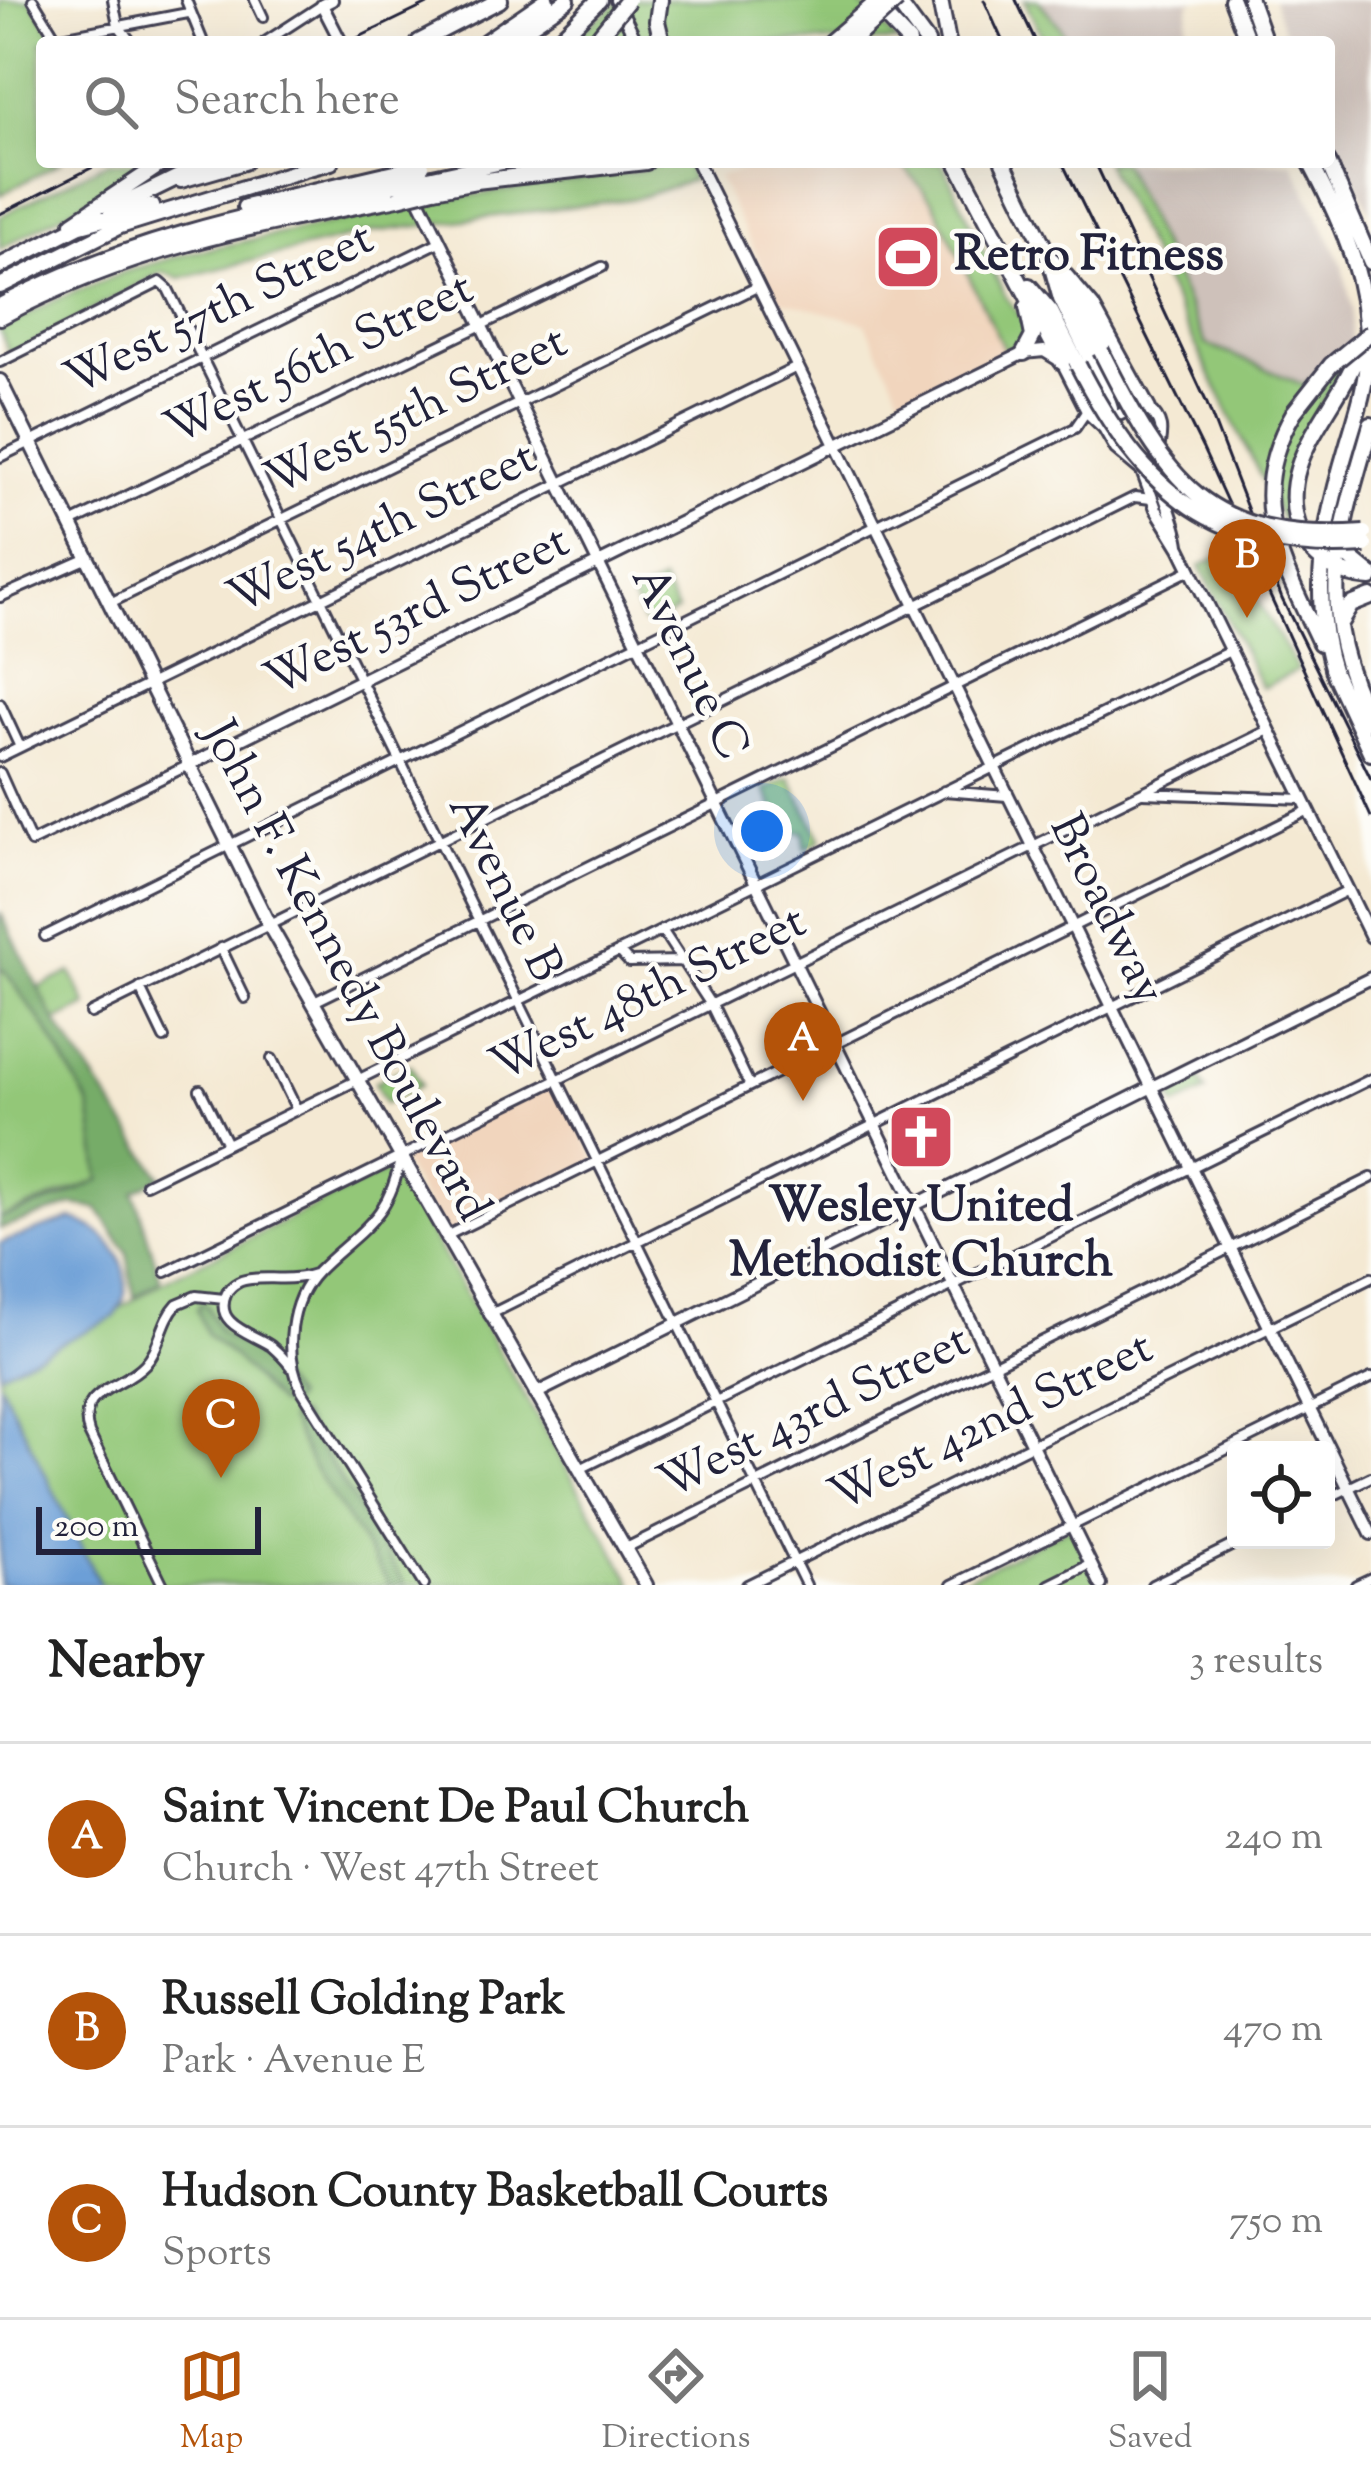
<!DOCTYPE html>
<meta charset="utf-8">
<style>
:root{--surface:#fff;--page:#f6f6f6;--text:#222;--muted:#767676;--line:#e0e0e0;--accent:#b45309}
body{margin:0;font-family:"Sorts Mill Goudy",serif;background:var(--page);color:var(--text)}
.controls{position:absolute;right:36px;bottom:36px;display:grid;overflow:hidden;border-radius:12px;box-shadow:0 12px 48px #0002}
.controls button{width:108px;height:108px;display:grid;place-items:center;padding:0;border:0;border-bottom:3px solid var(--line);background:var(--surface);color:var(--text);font:60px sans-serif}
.scale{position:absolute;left:36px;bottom:30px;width:225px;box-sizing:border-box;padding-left:12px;border:6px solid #22223b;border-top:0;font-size:33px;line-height:42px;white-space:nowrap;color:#22223b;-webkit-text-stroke:9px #fdfcf7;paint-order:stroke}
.you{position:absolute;left:762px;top:831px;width:42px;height:42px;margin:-30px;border:9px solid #fff;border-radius:50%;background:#1a73e8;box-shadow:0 0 0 18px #1a73e833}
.badge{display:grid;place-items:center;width:78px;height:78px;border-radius:50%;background:var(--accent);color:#fff;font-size:39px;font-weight:700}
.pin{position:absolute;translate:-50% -99px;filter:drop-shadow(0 3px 6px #0008)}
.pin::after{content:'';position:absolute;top:63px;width:42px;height:36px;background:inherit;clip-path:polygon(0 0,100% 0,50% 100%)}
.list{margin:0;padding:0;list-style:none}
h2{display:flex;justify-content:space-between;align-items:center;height:156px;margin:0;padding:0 48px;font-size:51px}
h2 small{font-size:39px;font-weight:400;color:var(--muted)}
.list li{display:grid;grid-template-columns:78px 1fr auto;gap:36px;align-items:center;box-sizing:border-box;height:192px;padding:0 48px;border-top:3px solid var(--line)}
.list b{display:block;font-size:45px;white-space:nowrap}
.list p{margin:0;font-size:39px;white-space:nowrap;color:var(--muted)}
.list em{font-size:39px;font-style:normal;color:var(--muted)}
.icon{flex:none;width:66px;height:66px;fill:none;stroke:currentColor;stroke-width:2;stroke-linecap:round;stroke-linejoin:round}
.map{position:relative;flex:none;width:1371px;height:1585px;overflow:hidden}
.search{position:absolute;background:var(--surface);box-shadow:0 12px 48px #0002;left:36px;right:36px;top:36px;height:132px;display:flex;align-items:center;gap:30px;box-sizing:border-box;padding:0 42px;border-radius:12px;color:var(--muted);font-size:45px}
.sheet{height:732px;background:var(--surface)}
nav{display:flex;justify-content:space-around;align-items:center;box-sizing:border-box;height:168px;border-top:3px solid var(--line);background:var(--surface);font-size:33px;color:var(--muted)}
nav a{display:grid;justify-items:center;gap:6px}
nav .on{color:var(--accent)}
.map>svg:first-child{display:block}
.built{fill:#f1d5bd}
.industrial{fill:#cec1ba}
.green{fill:#93c778;stroke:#5a745a;stroke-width:3}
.forest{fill:#76ac68;stroke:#4c6752;stroke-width:3}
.water{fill:#6c9fd7;stroke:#476089;stroke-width:3}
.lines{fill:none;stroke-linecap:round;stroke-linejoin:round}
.street-casing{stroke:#424052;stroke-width:14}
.secondary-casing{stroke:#424052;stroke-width:16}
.primary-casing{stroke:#424052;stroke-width:18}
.highway-casing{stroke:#424052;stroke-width:20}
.street{stroke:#fff;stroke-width:8}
.secondary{stroke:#fff;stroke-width:10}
.primary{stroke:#fff;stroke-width:12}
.highway{stroke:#fff;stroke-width:14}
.tram{stroke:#22223b;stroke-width:3}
.rail{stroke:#22223b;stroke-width:3}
.highway-bridge-casing{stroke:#424052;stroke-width:20;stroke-linecap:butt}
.highway-bridge{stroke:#fff;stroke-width:14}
.labels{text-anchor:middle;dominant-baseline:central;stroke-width:9;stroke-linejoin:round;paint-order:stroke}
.poi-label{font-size:48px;font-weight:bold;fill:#22223b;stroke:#fdfcf7;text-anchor:start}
.street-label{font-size:48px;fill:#22223b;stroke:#fdfcf7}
</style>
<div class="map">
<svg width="1371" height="1585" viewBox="0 0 1371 1585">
<rect width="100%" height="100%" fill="#fdfcf7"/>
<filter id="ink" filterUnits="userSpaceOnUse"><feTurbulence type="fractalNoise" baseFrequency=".00833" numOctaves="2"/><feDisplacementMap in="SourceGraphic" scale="24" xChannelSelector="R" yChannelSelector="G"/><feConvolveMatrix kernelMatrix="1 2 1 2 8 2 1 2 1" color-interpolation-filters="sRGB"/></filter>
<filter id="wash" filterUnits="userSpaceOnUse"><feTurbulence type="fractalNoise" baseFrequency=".004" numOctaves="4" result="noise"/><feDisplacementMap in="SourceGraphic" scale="48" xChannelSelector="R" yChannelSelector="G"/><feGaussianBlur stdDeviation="2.7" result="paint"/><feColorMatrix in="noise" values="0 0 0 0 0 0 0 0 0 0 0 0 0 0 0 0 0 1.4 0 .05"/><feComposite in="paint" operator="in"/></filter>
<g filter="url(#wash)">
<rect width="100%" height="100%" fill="#f4e9d3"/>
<path class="built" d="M772 162H900L933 202 1005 351 903 401 865 323 778 299 718 177Z
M557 1082 597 1162 445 1237 400 1158Z"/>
<path class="industrial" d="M1038 0H1197L1190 2 1185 42H1067L1060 26Z
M1273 0H1371V212L1329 130V42H1288Z
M1122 162H1292L1343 266 1352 309 1351 349 1304 385 1206 344Z"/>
<path class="green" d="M0 0H31L58 42H42V162H61L0 195Z
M621 0H856L898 42H569Z
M1024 0H1038L1060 26 1067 42H1045Z
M108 162H155L0 249V216Z
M668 162H684L692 180 637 198 372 232 180 278 162 272 10 356 0 330 55 300 124 272 189 253 445 199 634 172Z
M900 162H942L1005 296 1024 321 1026 338 1005 351 933 202Z
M1105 162H1122L1206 344 1304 385 1351 349 1293 457 1289 534Z
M1229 552 1298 670 1262 688 1200 566Z
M662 582 677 611 650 625 643 622 631 597Z
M790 778 821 840 805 849 804 832 785 831 765 790Z
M0 970H4L48 1031 90 1106 100 1180 0 1218Z
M71 972 87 1006 54 1022 38 988Z
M411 1065 421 1085 385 1103 375 1082Z
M1197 1074 1206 1091 1176 1106 1167 1089Z
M393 1168 634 1585H100L0 1383V1373L114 1317 122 1307 169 1278Z
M1072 1526 1101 1585H952Z"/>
<path class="forest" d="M0 912 54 1019 161 1177 134 1192 161 1280 134 1297 127 1253 98 1209 73 1205 0 1229V1218L62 1198 100 1180 90 1106 48 1031 4 970H0Z
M201 1303 207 1306 220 1332 261 1357 294 1398 290 1405H279L235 1358 207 1335 197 1309Z
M296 1414 301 1416 406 1585H390L310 1462 289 1419Z"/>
<path class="water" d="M71 1219C113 1229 144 1279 114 1317L0 1373V1243Z
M0 1383 5 1393 100 1585H0Z"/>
</g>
<g filter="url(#ink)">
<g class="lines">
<g class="street-casing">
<path id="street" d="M33 0 58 41
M113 0 118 25 131 42
M186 0 203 42
M255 0 263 17
M57 38 188 13
M265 42 322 5
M0 362 160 282 168 289 806 1585
M0 457 439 242
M71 523 602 267
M0 597 86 559
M110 603 757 287
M0 704 20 747
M0 757 797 367
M0 773 31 842 189 765
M944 791 1007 796
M1143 793 1303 799
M662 930 711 1005 750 1086
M45 936 1075 428 1086 412
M221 948 245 998
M619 951 629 962 682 961
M140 988 164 1038
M314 1002 1190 570
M91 1013 1135 497 1151 499
M272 1059 297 1110
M200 1090 227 1144
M400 1159C390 1221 355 1233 317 1272 289 1301 284 1354 301 1389L424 1585
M146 1184 1230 651
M446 1236 1309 810
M166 1272 1269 730
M489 1315 1348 890
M291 1367C285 1359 279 1353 271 1346 254 1334 213 1325 226 1295 228 1289 233 1285 239 1282 256 1274 289 1283 314 1274
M580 1469 1371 1079
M1326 1499 1371 1477
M626 1548 1371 1178
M163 1585 89 1433C75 1389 122 1389 145 1364 161 1347 161 1321 177 1304L196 1296 224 1299
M747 1585 1371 1278
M952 1585 1371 1378
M1049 1585 1091 1564
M1152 1585 1243 1540
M1356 1585 1371 1578"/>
</g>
<g class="secondary-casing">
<path id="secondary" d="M332 0 322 5 341 42
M616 0 637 42
M401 162 1101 1585
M697 162 1371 1534
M1109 426 1112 418 1130 410 1148 409C1169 426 1157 440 1157 462 1156 482 1176 520 1179 545
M189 765 1024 353 1044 351 1062 362 1088 413 1104 428 1116 449 1142 471 1156 509 1180 548 1371 937
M535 1394 1371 978"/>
</g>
<g class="primary-casing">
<path id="primary" d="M0 381 269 925 646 1585"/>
</g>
<g class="highway-casing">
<path id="highway" d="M660 0 657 21 662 42
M896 0 927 42
M940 0 948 42
M1232 0 1248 42
M1250 0 1265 42
M877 8 909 42
M419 42 500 0
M485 42 546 0
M506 42 567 0
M556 42 599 0
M594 42 611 21
M830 42 864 13
M850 42 873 22
M957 162 1062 362
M1003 162 1049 257 1061 299 1101 380 1110 408V420
M1310 162C1344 226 1371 288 1367 362 1365 390 1356 416 1348 443 1324 523 1308 595 1335 677
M1328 162 1371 262
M526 169 556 162
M301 170 331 162
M428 178 502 162
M181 180 244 162
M476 181 646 162
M434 189 481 180
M245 207 386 174
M111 210 209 162
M73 223 164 162
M81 225 152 206
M1052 260 1092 307 1148 409
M0 266 86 222
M0 286 120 226 305 169
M1029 286 1051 312 1078 365
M1068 286 1101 351
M0 306C127 239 253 214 392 185
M0 317C128 248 257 225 398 198
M1363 338C1346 407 1268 459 1302 536 1315 563 1343 576 1371 578
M1024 353 1033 336 1027 307
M1294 412C1242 500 1282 561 1320 643
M1371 425C1337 542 1314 607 1371 722
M1342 535 1349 557 1371 575
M1340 623 1351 605 1371 597
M1332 669 1371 753"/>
</g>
<use href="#street" class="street"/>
<use href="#secondary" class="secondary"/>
<use href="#primary" class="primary"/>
<use href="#highway" class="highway"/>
<path class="tram" d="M984 0 1003 42
M1062 162 1203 449 1371 817"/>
<path class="rail" d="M1016 0 1036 42
M349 42 436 0
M1095 162 1206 401 1282 599 1371 779
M0 214 103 162"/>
<g class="highway-bridge-casing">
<path id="highway-bridge" d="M864 13 879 0
M611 21 628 0
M873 22 897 0
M386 174 422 166
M392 185 428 178
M398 198 434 189
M1101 351C1166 481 1206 544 1364 533
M1078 365C1143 493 1217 555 1365 545
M1294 412 1331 365 1371 332"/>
</g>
<use href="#highway-bridge" class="highway-bridge"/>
</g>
</g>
<defs>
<g id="stadium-square" transform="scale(3.45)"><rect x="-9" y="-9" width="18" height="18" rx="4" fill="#d1495b" stroke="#fdfcf7"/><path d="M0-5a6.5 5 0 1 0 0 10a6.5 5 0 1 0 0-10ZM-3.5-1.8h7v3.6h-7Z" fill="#fff"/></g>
<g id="church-square" transform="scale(3.45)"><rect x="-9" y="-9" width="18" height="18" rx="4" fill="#d1495b" stroke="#fdfcf7"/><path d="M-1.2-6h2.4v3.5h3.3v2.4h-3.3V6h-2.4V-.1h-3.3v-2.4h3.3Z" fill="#fff"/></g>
</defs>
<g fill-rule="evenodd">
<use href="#stadium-square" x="908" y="257"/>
<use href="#church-square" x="921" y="1137"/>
</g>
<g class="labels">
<g class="poi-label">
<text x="954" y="257">Retro Fitness</text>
<text x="921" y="1208" text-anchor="middle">Wesley United<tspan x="921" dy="55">Methodist Church</tspan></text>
</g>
<g class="street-label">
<text transform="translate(220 311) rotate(-26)">West 57th Street</text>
<text transform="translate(320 361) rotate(-26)">West 56th Street</text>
<text transform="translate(417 413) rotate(-26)">West 55th Street</text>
<text transform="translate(383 530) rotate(-26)">West 54th Street</text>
<text transform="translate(418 613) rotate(-26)">West 53rd Street</text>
<text transform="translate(688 664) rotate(64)">Avenue C</text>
<text transform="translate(503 889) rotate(64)">Avenue B</text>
<text transform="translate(1105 910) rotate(64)">Broadway</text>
<text transform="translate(344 972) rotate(62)">John F. Kennedy Boulevard</text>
<text transform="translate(649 996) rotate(-26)">West 48th Street</text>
<text transform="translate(815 1414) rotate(-26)">West 43rd Street</text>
<text transform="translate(992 1424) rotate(-26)">West 42nd Street</text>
</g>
</g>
</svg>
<div class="controls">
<button><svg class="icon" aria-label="locate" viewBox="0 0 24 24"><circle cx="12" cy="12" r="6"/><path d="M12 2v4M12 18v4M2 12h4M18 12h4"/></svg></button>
</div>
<div class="scale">200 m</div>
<div class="you"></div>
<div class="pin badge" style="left:803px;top:1101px">A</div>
<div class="pin badge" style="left:1247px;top:618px">B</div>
<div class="pin badge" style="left:221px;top:1478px">C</div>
<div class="search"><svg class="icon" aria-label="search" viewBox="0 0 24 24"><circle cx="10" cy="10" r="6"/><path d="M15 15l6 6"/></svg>Search here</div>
</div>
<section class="sheet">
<h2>Nearby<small>3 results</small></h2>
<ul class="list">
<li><span class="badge">A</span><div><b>Saint Vincent De Paul Church</b><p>Church · West 47th Street</p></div><em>240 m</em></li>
<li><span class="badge">B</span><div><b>Russell Golding Park</b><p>Park · Avenue E</p></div><em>470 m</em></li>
<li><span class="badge">C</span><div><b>Hudson County Basketball Courts</b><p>Sports</p></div><em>750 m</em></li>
</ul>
</section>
<nav>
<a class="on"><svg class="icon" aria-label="map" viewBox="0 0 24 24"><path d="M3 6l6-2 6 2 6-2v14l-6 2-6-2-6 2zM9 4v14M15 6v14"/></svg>Map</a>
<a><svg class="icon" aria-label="directions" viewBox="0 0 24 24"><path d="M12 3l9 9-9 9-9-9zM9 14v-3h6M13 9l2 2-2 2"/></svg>Directions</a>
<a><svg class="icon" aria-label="saved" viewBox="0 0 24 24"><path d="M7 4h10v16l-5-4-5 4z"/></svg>Saved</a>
</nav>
